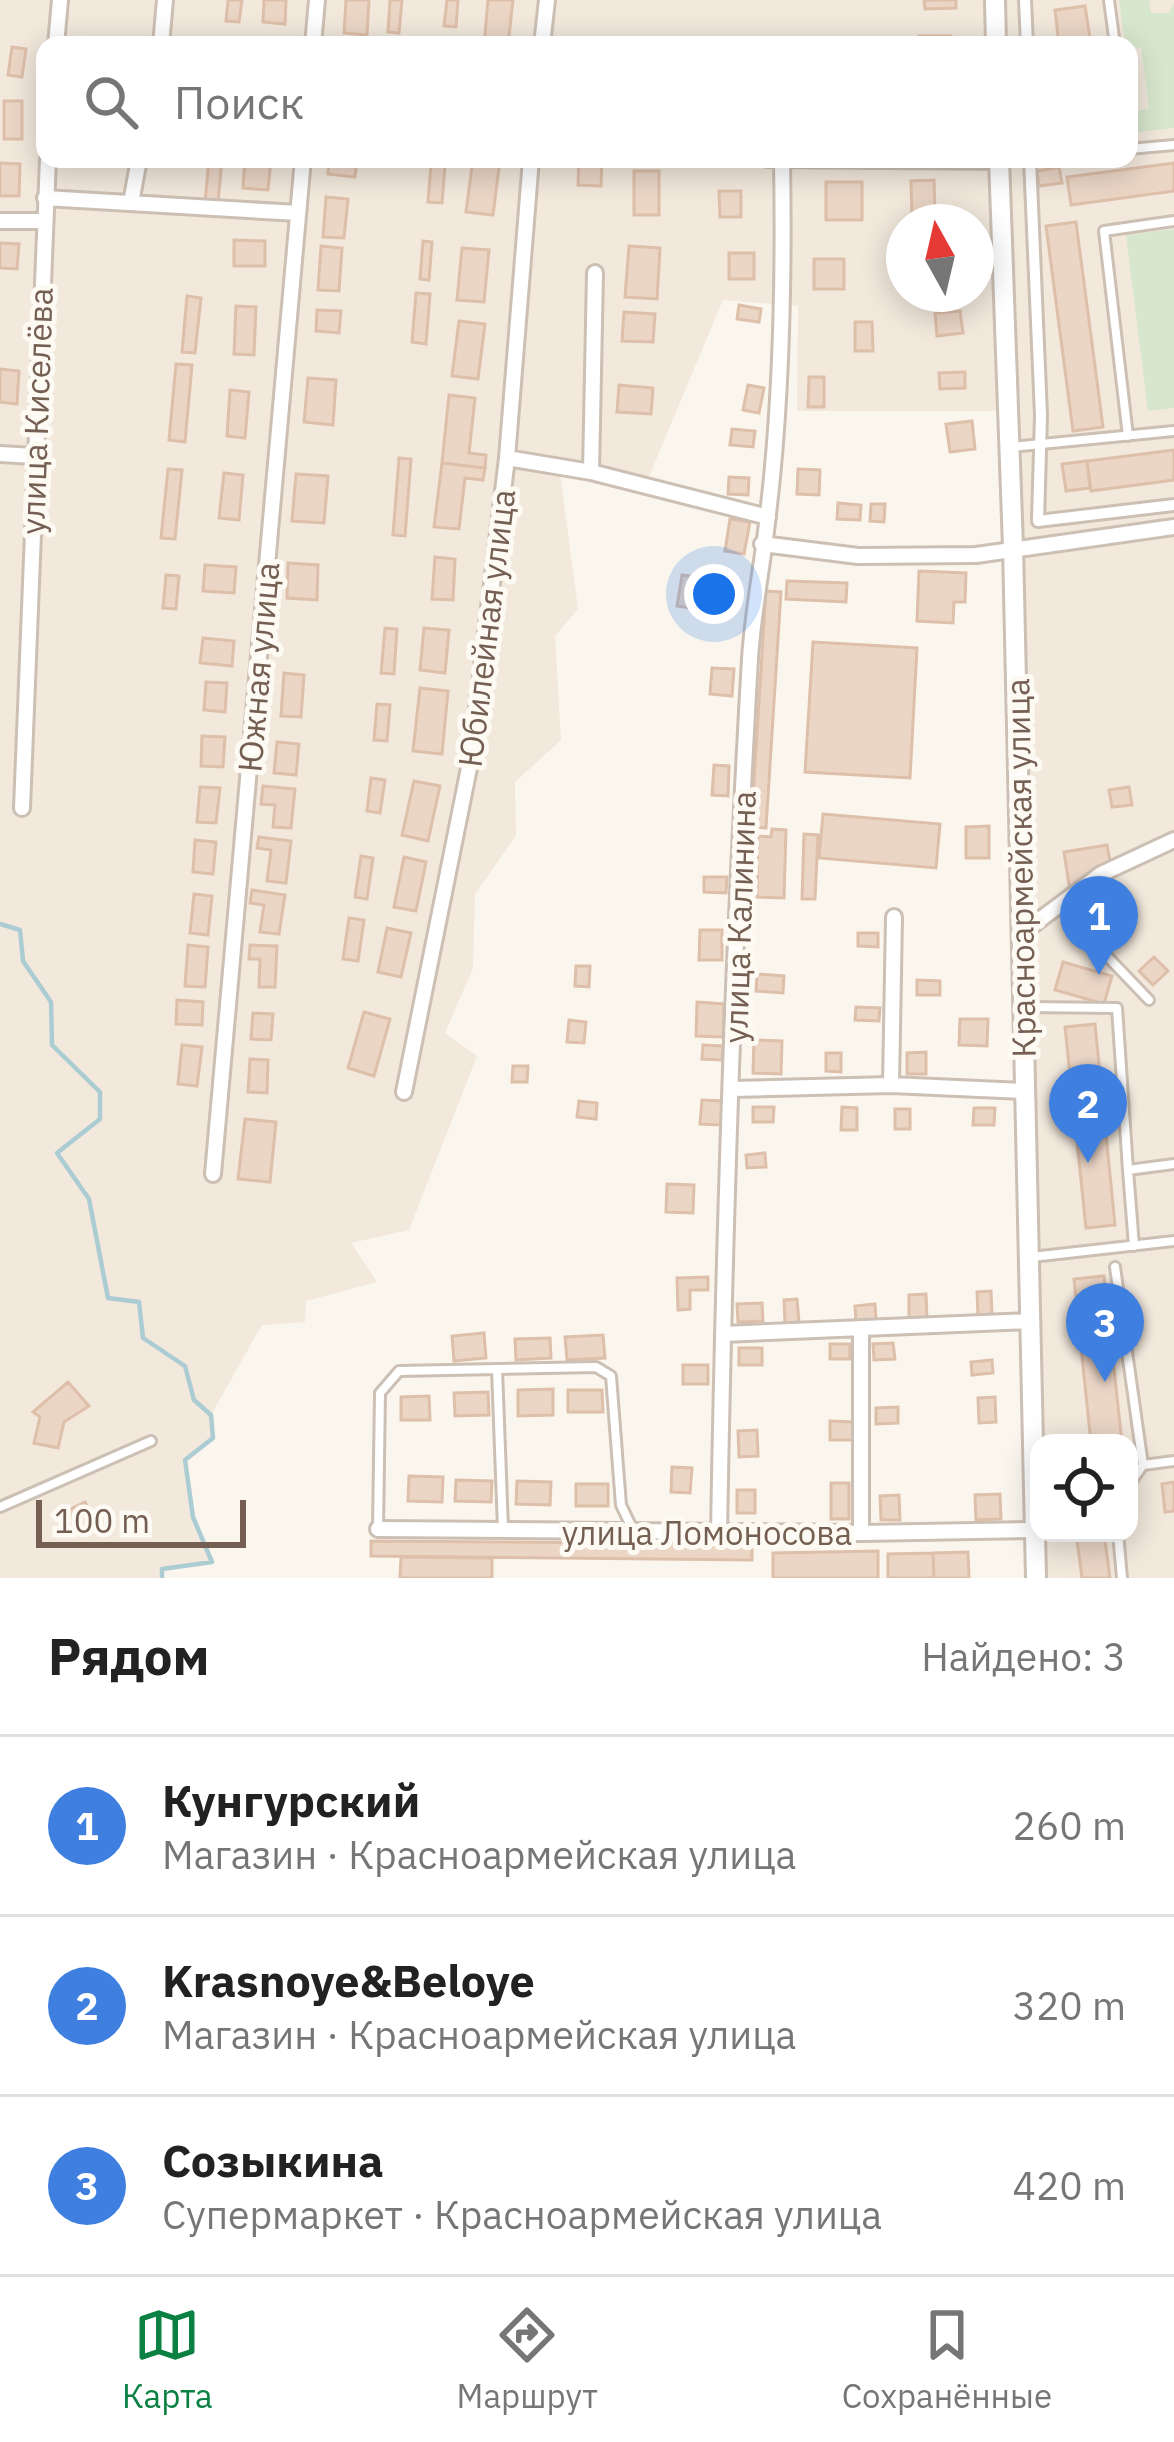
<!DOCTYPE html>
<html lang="ru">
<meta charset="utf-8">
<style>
:root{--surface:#fff;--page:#f2f2f2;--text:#222;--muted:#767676;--line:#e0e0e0;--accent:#0b8043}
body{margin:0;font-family:"IBM Plex Sans",sans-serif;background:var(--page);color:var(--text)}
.controls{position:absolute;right:36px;bottom:36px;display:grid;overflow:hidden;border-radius:24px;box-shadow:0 6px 30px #0003}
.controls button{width:108px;height:108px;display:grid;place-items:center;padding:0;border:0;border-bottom:3px solid var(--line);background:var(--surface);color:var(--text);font:60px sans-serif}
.compass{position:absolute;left:886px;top:204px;width:108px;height:108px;border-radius:50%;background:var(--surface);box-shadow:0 6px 30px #0003;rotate:352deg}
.scale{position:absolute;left:36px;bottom:30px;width:210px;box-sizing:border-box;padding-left:12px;border:6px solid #745f52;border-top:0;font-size:33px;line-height:42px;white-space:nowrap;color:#745f52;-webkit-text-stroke:9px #fdfaf4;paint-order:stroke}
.you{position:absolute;left:714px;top:594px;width:42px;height:42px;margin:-30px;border:9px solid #fff;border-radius:50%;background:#1a73e8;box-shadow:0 0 0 18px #1a73e833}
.badge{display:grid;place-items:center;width:78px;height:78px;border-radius:50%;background:var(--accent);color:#fff;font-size:39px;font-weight:700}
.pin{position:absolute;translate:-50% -99px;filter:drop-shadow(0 3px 6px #0008)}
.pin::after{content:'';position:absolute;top:63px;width:42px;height:36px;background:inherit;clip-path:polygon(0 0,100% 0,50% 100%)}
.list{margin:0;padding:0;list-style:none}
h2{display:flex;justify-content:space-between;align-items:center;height:156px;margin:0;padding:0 48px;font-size:51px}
h2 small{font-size:39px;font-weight:400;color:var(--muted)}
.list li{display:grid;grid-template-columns:78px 1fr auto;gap:36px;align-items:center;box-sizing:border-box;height:180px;padding:0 48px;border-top:3px solid var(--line)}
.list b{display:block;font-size:45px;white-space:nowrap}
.list p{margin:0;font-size:39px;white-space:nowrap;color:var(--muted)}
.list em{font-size:39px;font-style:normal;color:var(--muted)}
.icon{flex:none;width:66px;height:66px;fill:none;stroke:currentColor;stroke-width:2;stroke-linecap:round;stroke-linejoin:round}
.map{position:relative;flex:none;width:1174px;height:1578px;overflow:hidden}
.search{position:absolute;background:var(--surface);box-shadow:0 6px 30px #0003;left:36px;right:36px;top:36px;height:132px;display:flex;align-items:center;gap:30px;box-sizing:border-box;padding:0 42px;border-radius:24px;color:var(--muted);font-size:45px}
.sheet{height:696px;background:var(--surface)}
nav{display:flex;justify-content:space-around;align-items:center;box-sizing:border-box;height:168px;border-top:3px solid var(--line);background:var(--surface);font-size:33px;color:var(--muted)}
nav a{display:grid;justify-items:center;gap:6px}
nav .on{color:var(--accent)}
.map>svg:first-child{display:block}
.residential{fill:#f2e8dc;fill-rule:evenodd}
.green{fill:#d7e7cd}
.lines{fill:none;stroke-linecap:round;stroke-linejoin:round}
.stream{stroke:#abccd3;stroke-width:4.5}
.building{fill:#ebd6c6;stroke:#debfaa;stroke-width:3}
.service-casing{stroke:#ccbfb4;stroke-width:14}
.pedestrian-casing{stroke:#ccbfb4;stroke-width:16}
.minor-casing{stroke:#ccbfb4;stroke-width:20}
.tertiary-casing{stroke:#ccbfb4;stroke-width:24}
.service{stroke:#fff;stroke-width:8}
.pedestrian{stroke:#fff;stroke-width:10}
.minor{stroke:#fff;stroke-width:14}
.tertiary{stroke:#fff;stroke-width:18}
.labels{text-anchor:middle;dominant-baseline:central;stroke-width:10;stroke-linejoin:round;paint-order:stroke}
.street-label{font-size:33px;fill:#745f52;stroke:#fdfaf4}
</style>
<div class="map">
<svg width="1174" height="1578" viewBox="0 0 1174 1578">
<rect width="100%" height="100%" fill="#fbf6ed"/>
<path class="residential" d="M0 0H1174V522L1019 543 1015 411H797L798 306 723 300 647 481 560 473 578 609 555 636 561 740 515 782 516 836 475 894 473 968 445 1033 477 1056 409 1230 351 1243 377 1282 306 1301 305 1322 262 1325 211 1415 213 1438 186 1460 193 1517 212 1562 162 1569V1578H0ZM45 45H1129V159H45ZM904 222H976V294H904Z
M1174 531V1578H1038L1018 550ZM1039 1443H1129V1533H1039Z"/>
<path class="green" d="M1119 0H1149L1151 13H1169L1174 3V128L1138 132 1135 112 1149 108 1141 48 1125 45Z
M1174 229V408L1148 411 1126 235Z"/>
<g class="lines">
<path class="stream" d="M0 924 20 930 23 961 51 1002 52 1045 100 1092V1119L57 1153 89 1199 108 1298 139 1302 143 1338 185 1366 194 1400 211 1415 213 1438 185 1460 193 1517 212 1562 162 1569V1578"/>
</g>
<path class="building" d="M228 0H242L239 22 226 21Z
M264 0H286L285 24 263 22Z
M346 0H369L367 35 344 33Z
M390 0H402L399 33 388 32Z
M447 0H458L456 27 444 26Z
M488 0H513L508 45H484Z
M924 0H956V8L925 9Z
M1085 6 1091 45H1059L1055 10Z
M919 36H951V45H919Z
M12 47 26 49 22 77 8 75Z
M4 101H22V139H4Z
M209 159H222L218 203 205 202Z
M245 159H271L268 190 243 188Z
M329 159H357L355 177 328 174Z
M473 159 500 160 493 215 466 212Z
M579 159 602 161 601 186 578 185Z
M0 163 20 164 19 196H0Z
M1174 163V191L1071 205 1067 177Z
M431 165 445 166 442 203 428 202Z
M1059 167 1062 183 1039 186 1037 171Z
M634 171H659V215H634Z
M934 180 935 217 912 218 911 181Z
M826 182H862V220H826Z
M719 191H741V217H720Z
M326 197 348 199 344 238 323 237Z
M1076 222 1103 427 1073 431 1046 226Z
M234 240 265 241V266H234Z
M423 241 432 242 429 280 420 279Z
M0 243 19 244 17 269 0 268Z
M321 246 342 248 339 291 318 290Z
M629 246 660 248 657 299 625 297Z
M462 248 489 250 484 302 457 300Z
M729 253H754V279H729Z
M814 259H844V289H814Z
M416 293 430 294 426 344 412 342Z
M187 296 201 298 195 353 182 352Z
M739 305 761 309 759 322 737 319Z
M236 306 256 307 254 355 234 354Z
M317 310 341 311 339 333 316 331Z
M960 311 963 333 937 336 935 313Z
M624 312 655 314 653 342 622 341Z
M459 321 485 324 478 379 452 376Z
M855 322H872L873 351H855Z
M176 364 192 365 185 442 169 440Z
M0 369 19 371 17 404 0 402Z
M965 372V388L940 389 939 373Z
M809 377H824V407H808Z
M308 378 336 380 333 425 304 422Z
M619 385 653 388 651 414 617 412Z
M748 385 764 388 759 413 743 410Z
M230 390 249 392 245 438 227 436Z
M449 395 475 398 469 453 486 455 485 468 442 463Z
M972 421 975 449 950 452 946 424Z
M732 429 755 431 753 447 730 445Z
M1174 450V480L1091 491 1087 461Z
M399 458 411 459 405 536 393 535Z
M1087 461 1090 488 1066 491 1062 464Z
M442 463 485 468 483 480 465 478 459 529 434 527Z
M168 469 182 470 175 539 161 538Z
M798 469 820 470 819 495 797 494Z
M224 473 243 475 239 520 219 518Z
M296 474 328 476 324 523 292 521Z
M729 477 749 478 748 495 728 494Z
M838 503 861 505 860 520 837 519Z
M871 504H885L884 522 870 521Z
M730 519 750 522 744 554 725 551Z
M435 557 455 559 453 600 432 599Z
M288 563 318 565 317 600 287 598Z
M205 565 236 567 234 593 203 591Z
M919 571 966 573 965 602H954L953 623 917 621Z
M166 575 179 576 176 609 163 608Z
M682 575 708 578 703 610 677 606Z
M718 580 737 581 735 608 716 607Z
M787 581 847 583 846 602 786 599Z
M766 591 781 592 766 828 751 827Z
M385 628 397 629 394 674 381 673Z
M424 628 449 630 445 673 420 670Z
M203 638 234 641 232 666 200 663Z
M813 642 917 648 910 778 805 772Z
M712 668 734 669 732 696 710 694Z
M284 673 304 675 301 717 281 716Z
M206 682 227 683 225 712 204 710Z
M420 688 448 691 442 754 413 751Z
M377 704 390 705 387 741 374 740Z
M202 736 225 737 223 767 201 766Z
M277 742 299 744 296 775 274 773Z
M714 765 729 766 728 796 712 795Z
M371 778 385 780 380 813 367 811Z
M414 781 440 786 428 841 402 835Z
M263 786 295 789 291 828 273 827 275 805 261 804Z
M200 787 220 788 216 823 197 822Z
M1129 787 1132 805 1112 807 1109 790Z
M823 814 940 824 936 868 819 858Z
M989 826V858H966V827Z
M772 829 786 830 784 898 757 897 758 836 771 837Z
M804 834 818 835 815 899H802Z
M259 837 291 841 286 883 267 881 271 850 257 848Z
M195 840 216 842 213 874 193 872Z
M1107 845 1111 866 1070 891 1064 852Z
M361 856 373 858 367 899 355 897Z
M404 857 426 862 416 911 394 907Z
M704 877H727L726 893 704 892Z
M252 890 285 895 279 934 260 932 264 905 250 903Z
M194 894 212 896 208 935 190 933Z
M349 918 364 920 358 961 343 959Z
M387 928 411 933 401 977 378 972Z
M700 930H722V960H699Z
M858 933H878V947L858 946Z
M188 945 208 947 205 987 185 986Z
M250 945 277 946 275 987H259L260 959H249Z
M1154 957 1168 971 1153 985 1139 971Z
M1063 962 1112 976 1104 1004 1055 990Z
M576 966H590L589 987 575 986Z
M757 974 784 976 783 993 756 991Z
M917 980 940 981V995H917Z
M177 1000 203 1002 202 1025 176 1024Z
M697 1002 724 1004 723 1037 696 1036Z
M856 1007 880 1008 879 1021 855 1020Z
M364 1012 390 1019 374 1076 348 1068Z
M253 1013 273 1014 271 1040 251 1039Z
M960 1019H988L987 1046 959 1045Z
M569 1020 586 1022 584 1043 567 1042Z
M1095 1024 1115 1225 1086 1228 1065 1027Z
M754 1040 782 1041 781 1074 753 1073Z
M182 1045 202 1047 197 1086 178 1084Z
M703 1045 723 1046 722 1060 702 1059Z
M926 1052V1074H907V1053Z
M826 1053H841V1072L826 1071Z
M250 1059 268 1060 267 1093 248 1092Z
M513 1066H528L527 1082H512Z
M702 1100 722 1101 721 1125 700 1124Z
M579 1101 597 1103 596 1119 577 1117Z
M753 1107H774L773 1122H753Z
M842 1107 857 1108V1130H841Z
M974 1108H995L994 1125H973Z
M895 1109H910V1129H895Z
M245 1119 276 1122 270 1182 238 1179Z
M765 1153 766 1167 747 1168 746 1155Z
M667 1184 694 1185 693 1213 666 1212Z
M1104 1276 1122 1443H1091L1074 1279Z
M708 1277V1290H690V1309L678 1310 677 1278Z
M991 1291 992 1315 978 1316 977 1292Z
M926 1294 927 1319H909V1295Z
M797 1299 799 1322 785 1323 784 1300Z
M762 1303 763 1321 738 1322 737 1304Z
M875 1304 876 1319 856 1322 855 1306Z
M484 1333 486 1358 454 1361 452 1336Z
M603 1335 605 1358 567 1360 565 1337Z
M550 1338 551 1358 516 1360 515 1339Z
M893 1343 895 1359 874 1360 873 1344Z
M830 1344H850V1359H830Z
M739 1348H762V1365H739Z
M992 1360 993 1373 972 1375 971 1362Z
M683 1365H708V1384H683Z
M68 1382 89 1406 64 1422 58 1448 34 1443 40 1417 33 1412Z
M553 1389V1415L518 1416V1390Z
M568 1390H602L603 1412H568Z
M488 1392 489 1415 455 1416 454 1393Z
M429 1396 430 1420H401V1397Z
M995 1397 996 1422 979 1423 978 1398Z
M898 1407V1423L876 1424V1408Z
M830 1421 854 1422 853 1440H830Z
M757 1430 758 1456 739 1457 738 1431Z
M672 1467 692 1468 690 1493 671 1492Z
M409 1476 443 1477 442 1502 408 1501Z
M456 1480 492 1481 491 1502 455 1501Z
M517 1481 551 1482 550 1505 516 1504Z
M1174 1482V1511L1165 1512 1162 1484Z
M831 1483H849V1519H831Z
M576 1484H608V1506H576Z
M737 1490H755V1513H737Z
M1000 1494 1001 1519 976 1520 975 1495Z
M899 1495 900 1520H881L880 1496Z
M85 1502 95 1522 70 1534 61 1514Z
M1076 1533H1104L1110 1578H1082Z
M371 1541 752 1544V1560L371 1556Z
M878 1551V1578H773V1553Z
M968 1552 969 1578H934L933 1553Z
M933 1553 934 1578H888V1554Z
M401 1557 492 1558V1578H400Z"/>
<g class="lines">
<g class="service-casing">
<path id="service" d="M1109 0 1115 45
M1129 149 1174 145
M1000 161 1019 159
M1128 436 1104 231 1174 221
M1010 447 1174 431
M1059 906 1149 1000
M1024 1007 1117 1008 1128 1170
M1134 1246 1128 1170 1174 1164
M1032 1257 1174 1241
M1115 1267 1143 1465 1174 1461
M497 1369 503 1529
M1129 1485 1143 1465
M0 1507 151 1441
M378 1529 380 1393 399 1371 596 1367 611 1376 621 1505 633 1530
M1118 1533 1122 1578"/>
</g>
<g class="pedestrian-casing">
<path id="pedestrian" d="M1025 0 1027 45
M1030 159 1041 415 1038 521 1174 505"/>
</g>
<g class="minor-casing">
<path id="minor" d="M56 45 60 0
M161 45 165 0
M313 45 317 0
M542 45 547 0
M768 159 999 161
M45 198 298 213
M131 203 139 159
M0 221H44
M0 454 34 456
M507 458 591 472 768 517
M591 472 595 273
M762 544 858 556 976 555 1174 527
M22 808 48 159
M1022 933 1101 874 1174 840
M891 1085 894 917
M733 1089 891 1085 1025 1091
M404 1092 471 758 507 458 531 159
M213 1174 303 159
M861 1328V1533
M723 1334 1032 1321
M378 1529 861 1533 1036 1530
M719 1533C724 1241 733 950 750 659 753 610 763 563 768 514 782 398 784 277 782 160"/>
</g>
<g class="tertiary-casing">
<path id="tertiary" d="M995 0 996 45
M999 159 1013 547 1036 1578"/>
</g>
<use href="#service" class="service"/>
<use href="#pedestrian" class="pedestrian"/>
<use href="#minor" class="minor"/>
<use href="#tertiary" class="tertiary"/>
</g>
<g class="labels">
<g class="street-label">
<text transform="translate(36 411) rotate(-88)">улица Киселёва</text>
<text transform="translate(486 628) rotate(-83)">Юбилейная улица</text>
<text transform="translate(258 667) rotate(-85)">Южная улица</text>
<text transform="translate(1020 868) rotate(-91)">Красноармейская улица</text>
<text transform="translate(739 917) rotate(-88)">улица Калинина</text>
<text x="707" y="1532">улица Ломоносова</text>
</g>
</g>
</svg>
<div class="controls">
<button><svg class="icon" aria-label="locate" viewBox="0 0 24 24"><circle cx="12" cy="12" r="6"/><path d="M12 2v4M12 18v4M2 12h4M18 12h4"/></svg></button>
</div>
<svg class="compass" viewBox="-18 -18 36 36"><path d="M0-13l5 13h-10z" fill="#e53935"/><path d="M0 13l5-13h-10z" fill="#767676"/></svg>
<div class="scale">100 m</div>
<div class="you"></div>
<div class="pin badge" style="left:1099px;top:975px;background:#3f7fe0">1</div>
<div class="pin badge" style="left:1088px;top:1163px;background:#3f7fe0">2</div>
<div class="pin badge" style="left:1105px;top:1382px;background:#3f7fe0">3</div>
<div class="search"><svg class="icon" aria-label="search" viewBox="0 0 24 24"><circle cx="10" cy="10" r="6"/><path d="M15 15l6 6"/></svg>Поиск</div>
</div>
<section class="sheet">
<h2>Рядом<small>Найдено: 3</small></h2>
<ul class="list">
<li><span class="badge" style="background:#3f7fe0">1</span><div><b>Кунгурский</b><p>Магазин · Красноармейская улица</p></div><em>260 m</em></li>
<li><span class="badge" style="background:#3f7fe0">2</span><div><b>Krasnoye&amp;Beloye</b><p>Магазин · Красноармейская улица</p></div><em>320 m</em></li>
<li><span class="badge" style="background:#3f7fe0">3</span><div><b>Созыкина</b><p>Супермаркет · Красноармейская улица</p></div><em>420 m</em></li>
</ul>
</section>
<nav>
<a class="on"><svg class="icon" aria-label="map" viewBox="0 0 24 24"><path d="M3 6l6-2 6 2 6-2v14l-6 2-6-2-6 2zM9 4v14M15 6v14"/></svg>Карта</a>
<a><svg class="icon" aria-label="directions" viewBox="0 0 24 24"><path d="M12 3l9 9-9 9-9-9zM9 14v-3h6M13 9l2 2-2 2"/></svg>Маршрут</a>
<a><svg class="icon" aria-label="saved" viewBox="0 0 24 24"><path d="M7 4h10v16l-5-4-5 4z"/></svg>Сохранённые</a>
</nav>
